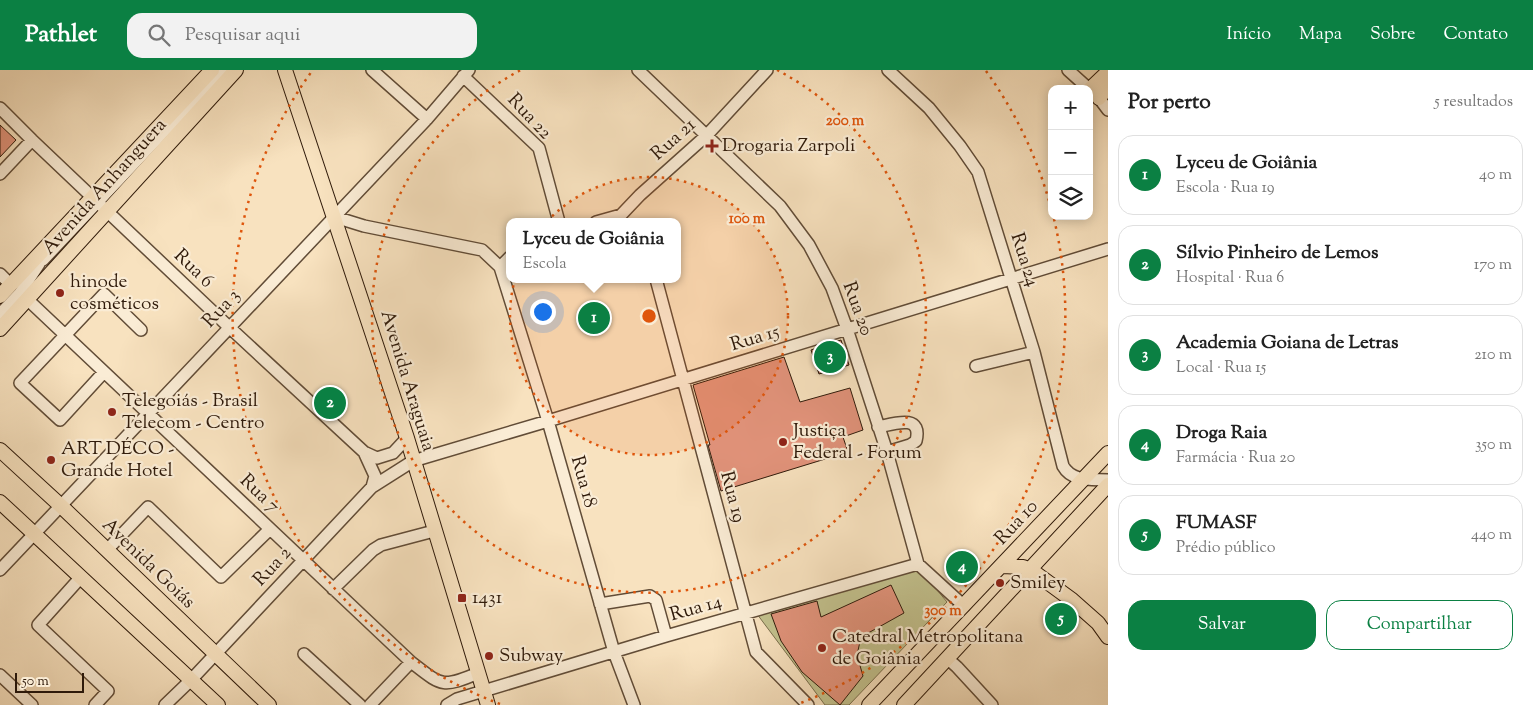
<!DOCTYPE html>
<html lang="pt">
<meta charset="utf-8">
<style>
:root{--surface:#fff;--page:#f2f2f2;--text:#222;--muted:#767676;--line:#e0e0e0;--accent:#0b8043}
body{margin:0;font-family:"Sorts Mill Goudy",serif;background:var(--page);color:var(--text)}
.controls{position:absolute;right:15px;top:15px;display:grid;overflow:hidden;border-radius:10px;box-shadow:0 2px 12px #0003}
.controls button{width:45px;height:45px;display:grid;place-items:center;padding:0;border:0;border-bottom:1px solid var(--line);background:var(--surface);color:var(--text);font:25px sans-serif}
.scale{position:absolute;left:15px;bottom:12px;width:69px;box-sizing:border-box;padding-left:5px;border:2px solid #2f1a0a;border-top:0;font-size:14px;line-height:18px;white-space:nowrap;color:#2f1a0a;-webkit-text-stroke:4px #faecd5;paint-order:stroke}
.you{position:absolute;left:542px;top:241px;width:18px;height:18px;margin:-12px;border:4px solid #fff;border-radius:50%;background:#1a73e8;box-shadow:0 0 0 8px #1a73e833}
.badge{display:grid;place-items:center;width:32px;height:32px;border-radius:50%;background:var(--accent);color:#fff;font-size:16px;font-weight:700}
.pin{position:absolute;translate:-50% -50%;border:2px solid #fff;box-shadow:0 1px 5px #0006}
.popup{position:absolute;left:506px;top:148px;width:175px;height:65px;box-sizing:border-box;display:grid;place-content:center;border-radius:10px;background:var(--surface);filter:drop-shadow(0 1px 4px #0005);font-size:16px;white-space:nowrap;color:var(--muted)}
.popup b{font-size:19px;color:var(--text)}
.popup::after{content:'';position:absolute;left:50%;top:100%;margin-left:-10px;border:10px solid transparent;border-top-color:var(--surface)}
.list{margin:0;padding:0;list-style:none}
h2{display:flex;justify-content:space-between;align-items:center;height:65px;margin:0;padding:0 20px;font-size:21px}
h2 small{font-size:16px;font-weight:400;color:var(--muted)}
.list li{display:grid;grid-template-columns:32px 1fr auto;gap:15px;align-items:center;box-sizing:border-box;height:80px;margin:0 10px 10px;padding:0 10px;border:1px solid var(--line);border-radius:15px}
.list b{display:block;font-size:19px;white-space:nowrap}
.list p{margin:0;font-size:16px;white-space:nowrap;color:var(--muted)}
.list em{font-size:16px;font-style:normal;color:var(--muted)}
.actions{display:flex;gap:10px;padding:15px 20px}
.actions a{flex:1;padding:11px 0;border:1px solid var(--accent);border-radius:15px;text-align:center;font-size:18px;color:var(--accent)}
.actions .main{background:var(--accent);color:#fff}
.icon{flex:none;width:28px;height:28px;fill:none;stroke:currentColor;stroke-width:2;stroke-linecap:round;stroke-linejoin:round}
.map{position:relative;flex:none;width:1108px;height:635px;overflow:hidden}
header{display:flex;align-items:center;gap:30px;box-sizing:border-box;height:70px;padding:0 25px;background:var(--accent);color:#fff}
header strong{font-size:24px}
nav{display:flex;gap:28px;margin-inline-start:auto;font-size:18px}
.search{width:350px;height:45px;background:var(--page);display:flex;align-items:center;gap:12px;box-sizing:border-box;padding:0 18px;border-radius:15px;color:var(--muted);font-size:19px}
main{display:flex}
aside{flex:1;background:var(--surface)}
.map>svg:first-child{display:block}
.green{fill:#c3c28e;stroke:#796e4c}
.building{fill:#e2937b;stroke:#2f1a0a}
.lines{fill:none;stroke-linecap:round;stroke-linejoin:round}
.minor-casing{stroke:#614c37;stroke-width:14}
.major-casing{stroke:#2f1a0a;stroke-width:16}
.minor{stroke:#faecd5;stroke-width:11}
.major{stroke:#f8e2bf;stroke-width:14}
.ring{fill:none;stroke:#df560c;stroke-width:2.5;stroke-dasharray:2.5 5}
.poi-dot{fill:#8f2418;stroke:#faecd5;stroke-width:2}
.labels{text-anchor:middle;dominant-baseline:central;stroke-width:4.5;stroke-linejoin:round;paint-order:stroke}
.street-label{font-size:19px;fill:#2f1a0a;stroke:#faecd5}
.poi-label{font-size:19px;fill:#2f1a0a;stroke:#faecd5;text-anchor:start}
.centre{fill:#df560c;stroke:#faecd5;stroke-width:2.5}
.ring-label{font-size:15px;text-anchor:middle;font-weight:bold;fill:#df560c;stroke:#faecd5;stroke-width:4.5;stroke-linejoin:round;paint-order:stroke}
</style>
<header>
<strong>Pathlet</strong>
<div class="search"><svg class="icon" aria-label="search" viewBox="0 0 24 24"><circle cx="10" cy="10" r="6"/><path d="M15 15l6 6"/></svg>Pesquisar aqui</div>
<nav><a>Início</a><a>Mapa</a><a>Sobre</a><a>Contato</a></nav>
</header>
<main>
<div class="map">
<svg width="1108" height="635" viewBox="0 0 1108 635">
<rect width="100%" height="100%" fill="#f8e2bf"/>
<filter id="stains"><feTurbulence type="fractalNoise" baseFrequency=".004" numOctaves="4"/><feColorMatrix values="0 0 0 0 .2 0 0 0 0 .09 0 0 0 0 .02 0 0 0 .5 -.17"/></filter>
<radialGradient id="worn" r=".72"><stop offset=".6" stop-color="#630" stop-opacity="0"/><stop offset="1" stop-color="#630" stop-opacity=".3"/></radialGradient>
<path class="green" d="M919 498 947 532 849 635H825L757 544Z"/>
<path class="building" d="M0 55 16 70 0 87Z
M841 270 849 295 819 304 811 280Z
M784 287 800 332 850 318 863 360 843 367 848 382 721 421 708 375H710L693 315Z
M891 515 904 543 861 567 857 585 863 606 840 635 802 602 781 571 771 544 817 531 821 547Z"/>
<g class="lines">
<g class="minor-casing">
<path id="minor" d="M372 0 427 49
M638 0 780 136 809 175 832 218 847 259 887 382 918 494 964 536
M888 0 929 38 960 76 978 102 1034 282 1063 396C1072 412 1091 409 1108 410
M1068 0 1099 28 1108 40
M463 6 539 78 559 152
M0 38 32 70 229 257 364 382 377 388 393 383 407 368
M0 104 32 70
M335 147 364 156 482 180 500 197 548 351 614 582 634 635
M596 152 621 145 640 125 707 65 767 0
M43 190 222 0
M500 197 510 187
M0 204 11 215
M656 209 756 582 808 635
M27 229 411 592C441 615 441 619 478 603
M0 244 20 223 39 194
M976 296 1034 282
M104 302 60 350 20 313 104 224 141 260
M878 357C893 354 923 343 916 371L910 375 887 382
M364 382 375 406 372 417
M107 480 148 437 221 507 270 459
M0 500 427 49 469 0
M81 507 38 555 108 621 95 635
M333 519 373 480 381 475 434 461
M600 534 650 526 656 530 666 566
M304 584 360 635
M948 589 957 597 992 635
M0 605 32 635
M165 635 191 610 372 417 413 391 548 351 1108 179
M370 635 411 592
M447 635 457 629 666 566 918 494"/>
</g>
<g class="major-casing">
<path id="major" d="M285 0 407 368 488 635
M1090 19 1108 2
M1099 28 1108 17
M0 226 212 0
M0 259 236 0
M0 380 61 436 269 635
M0 432 218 635
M1002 496 1023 497 1031 500 1072 530 1098 553 1108 567
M869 635 1108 383
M904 635 1108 415"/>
</g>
<use href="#minor" class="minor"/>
<use href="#major" class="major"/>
</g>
<circle cx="649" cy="246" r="139" fill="#df560c" fill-opacity=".12"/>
<g class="ring">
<circle cx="649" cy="246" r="139"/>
<path d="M777 0A277 277 0 1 1 521 0"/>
<path d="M500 634A416 416 0 0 1 312 1M986 1A416 416 0 0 1 1052 142M1054 149A416 416 0 0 1 798 634"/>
</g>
<g class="poi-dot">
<path d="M709.5 68.5h5v5h5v5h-5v5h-5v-5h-5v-5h5z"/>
<circle cx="60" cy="223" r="5"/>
<circle cx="112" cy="342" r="5"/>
<circle cx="783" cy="372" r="5"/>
<circle cx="51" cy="390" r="5"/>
<circle cx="1000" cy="513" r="5"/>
<rect x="457" y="523" width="10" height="10" rx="2.5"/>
<circle cx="822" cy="578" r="5"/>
<circle cx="489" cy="586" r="5"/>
</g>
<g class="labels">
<g class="street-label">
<text transform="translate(529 47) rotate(47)">Rua 22</text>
<text transform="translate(674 70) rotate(-42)">Rua 21</text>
<text transform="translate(105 117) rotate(-48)">Avenida Anhanguera</text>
<text transform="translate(1024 190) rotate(72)">Rua 24</text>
<text transform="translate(193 199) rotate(44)">Rua 6</text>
<text transform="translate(222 239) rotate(-47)">Rua 3</text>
<text transform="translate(857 239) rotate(70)">Rua 20</text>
<text transform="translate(755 269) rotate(-17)">Rua 15</text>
<text transform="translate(407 311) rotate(73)">Avenida Araguaia</text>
<text transform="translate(583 412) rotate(74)">Rua 18</text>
<text transform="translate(259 424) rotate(44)">Rua 7</text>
<text transform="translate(732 427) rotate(75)">Rua 19</text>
<text transform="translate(1017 453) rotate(-47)">Rua 10</text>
<text transform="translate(148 494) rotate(44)">Avenida Goiás</text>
<text transform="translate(273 497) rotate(-47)">Rua 2</text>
<text transform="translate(696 539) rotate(-16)">Rua 14</text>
</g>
<g class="poi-label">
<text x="722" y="76">Drogaria Zarpoli</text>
<text x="70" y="212">hinode<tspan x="70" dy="22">cosméticos</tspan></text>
<text x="122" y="331">Telegoiás - Brasil<tspan x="122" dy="22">Telecom - Centro</tspan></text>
<text x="793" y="361">Justiça<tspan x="793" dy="22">Federal - Forum</tspan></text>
<text x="61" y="379">ART DÉCO -<tspan x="61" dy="22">Grande Hotel</tspan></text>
<text x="1010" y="513">Smiley</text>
<text x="472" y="528">1431</text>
<text x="832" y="567">Catedral Metropolitana<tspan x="832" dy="22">de Goiânia</tspan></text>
<text x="499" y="586">Subway</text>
</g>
</g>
<circle cx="649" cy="246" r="8" class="centre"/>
<g class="ring-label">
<text x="845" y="55">200 m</text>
<text x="747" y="153">100 m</text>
<text x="943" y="545">300 m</text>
</g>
<rect width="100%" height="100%" filter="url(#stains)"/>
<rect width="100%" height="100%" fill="url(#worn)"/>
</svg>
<div class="controls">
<button>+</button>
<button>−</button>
<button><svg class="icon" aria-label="layers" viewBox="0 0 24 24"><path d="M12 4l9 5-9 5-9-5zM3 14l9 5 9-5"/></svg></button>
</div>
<div class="scale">50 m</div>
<div class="you"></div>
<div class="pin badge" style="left:594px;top:248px">1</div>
<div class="popup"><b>Lyceu de Goiânia</b>Escola</div>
<div class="pin badge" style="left:330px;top:333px">2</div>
<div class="pin badge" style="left:830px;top:287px">3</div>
<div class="pin badge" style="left:962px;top:497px">4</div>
<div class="pin badge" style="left:1061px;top:549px">5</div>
</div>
<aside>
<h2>Por perto<small>5 resultados</small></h2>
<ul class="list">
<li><span class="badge">1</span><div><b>Lyceu de Goiânia</b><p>Escola · Rua 19</p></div><em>40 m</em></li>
<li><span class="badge">2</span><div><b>Sílvio Pinheiro de Lemos</b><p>Hospital · Rua 6</p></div><em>170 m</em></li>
<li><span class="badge">3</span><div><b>Academia Goiana de Letras</b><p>Local · Rua 15</p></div><em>210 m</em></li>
<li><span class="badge">4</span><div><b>Droga Raia</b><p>Farmácia · Rua 20</p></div><em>350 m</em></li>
<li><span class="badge">5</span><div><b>FUMASF</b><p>Prédio público</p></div><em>440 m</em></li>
</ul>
<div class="actions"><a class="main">Salvar</a><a>Compartilhar</a></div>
</aside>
</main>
